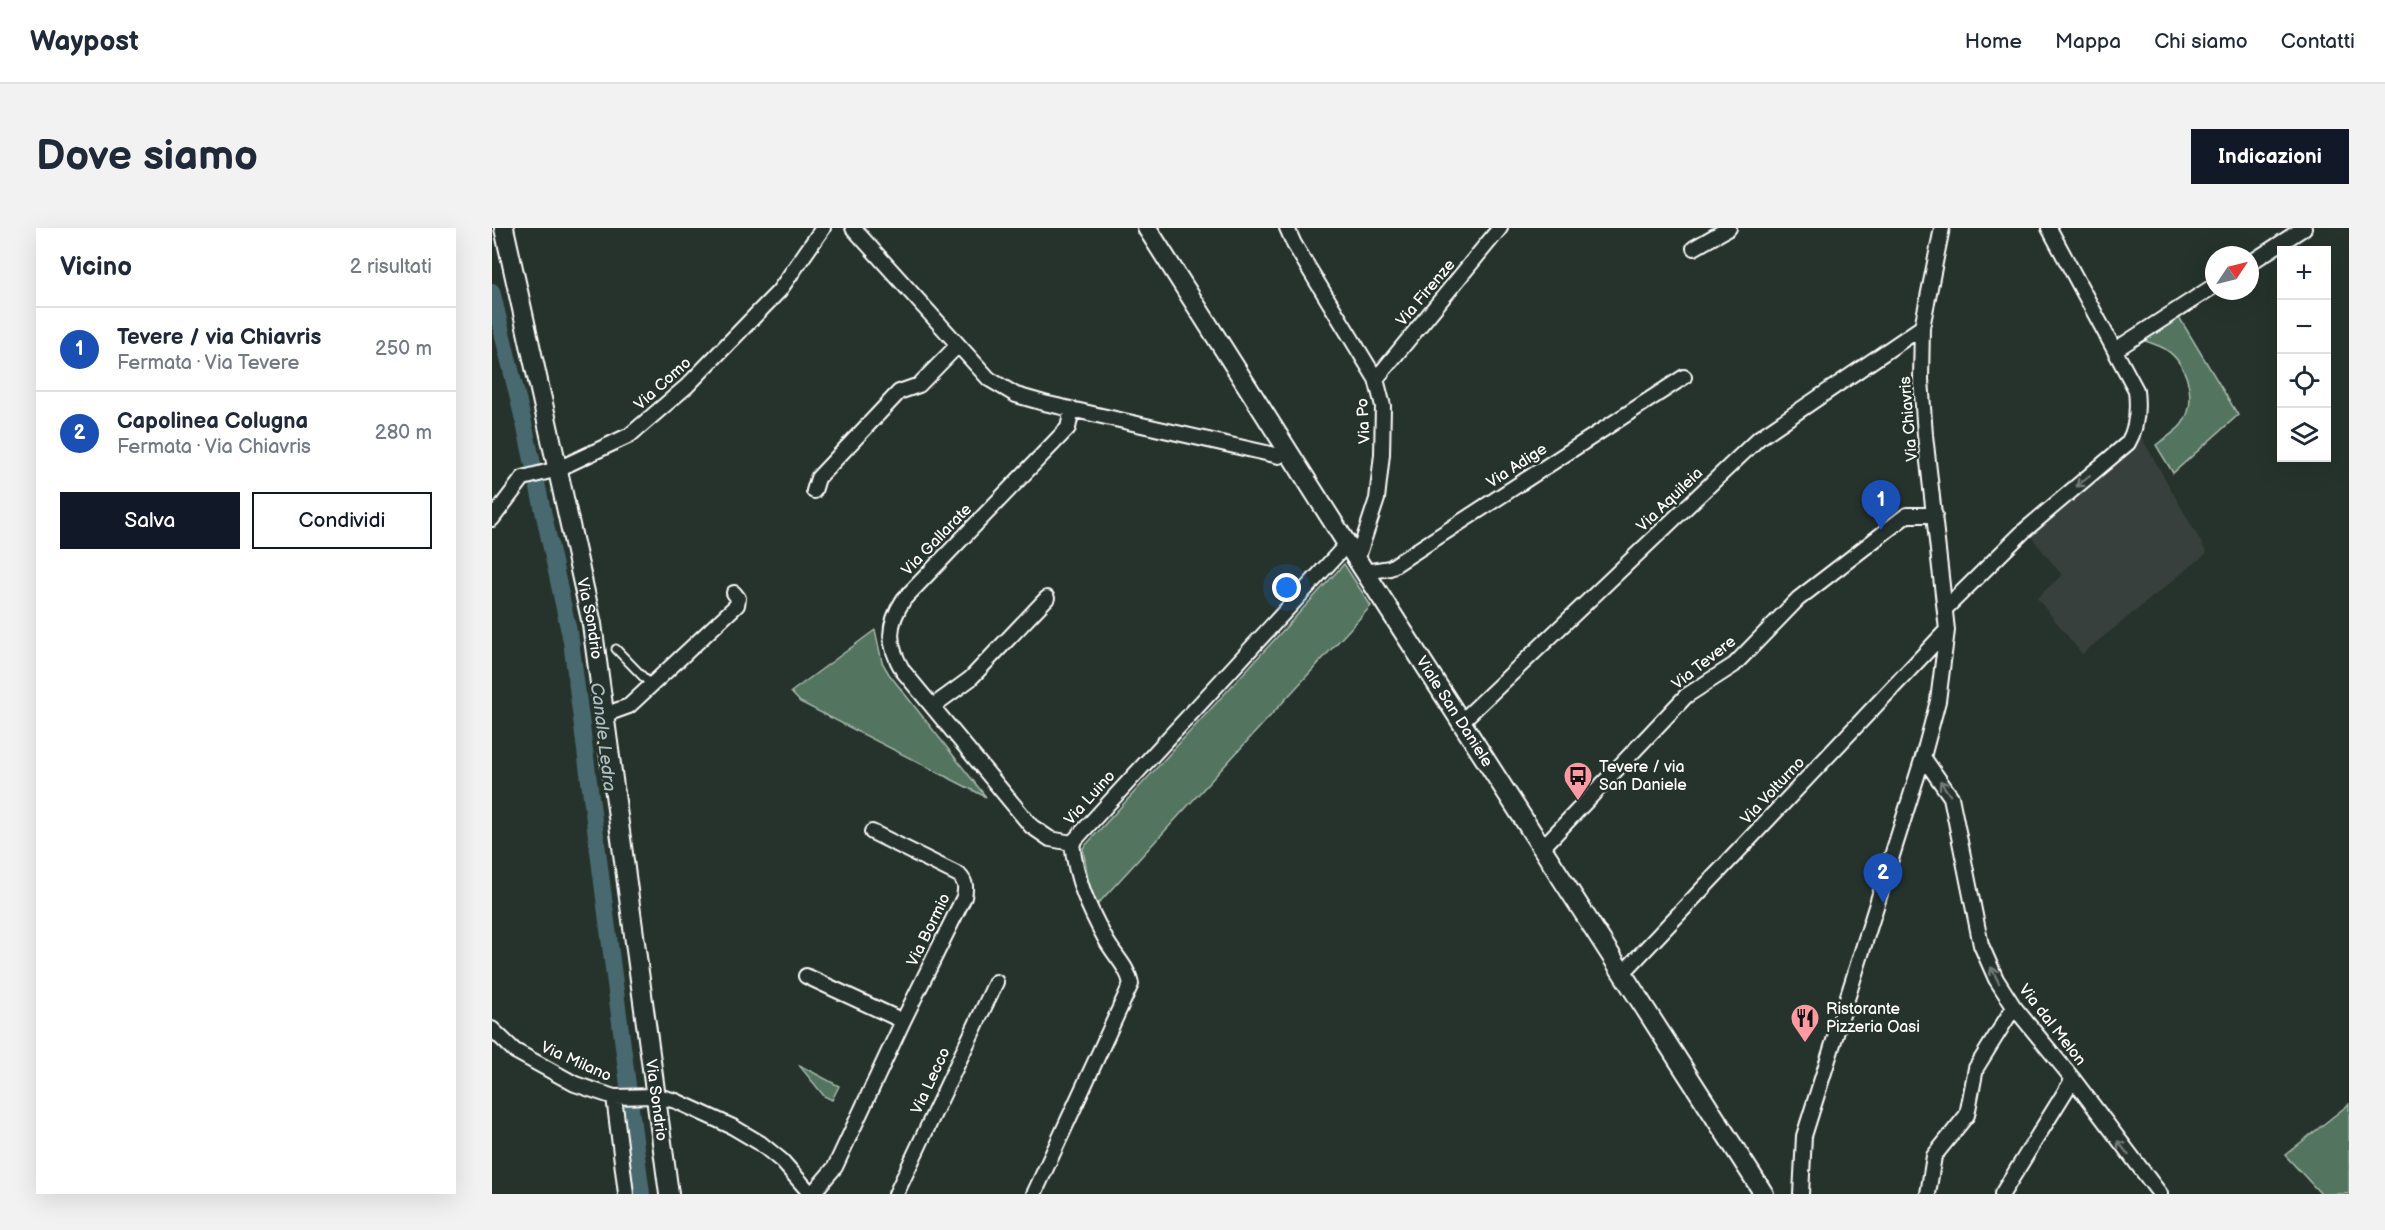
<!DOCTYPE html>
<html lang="it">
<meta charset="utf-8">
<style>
:root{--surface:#fff;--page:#f2f2f3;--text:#1f2937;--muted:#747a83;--line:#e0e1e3;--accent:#111827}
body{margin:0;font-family:"Balsamiq Sans",sans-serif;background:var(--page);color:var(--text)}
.controls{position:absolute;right:18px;top:18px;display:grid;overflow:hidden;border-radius:0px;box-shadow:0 6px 24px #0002}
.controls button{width:54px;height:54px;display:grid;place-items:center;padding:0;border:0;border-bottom:2px solid var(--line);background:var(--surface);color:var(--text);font:30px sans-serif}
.compass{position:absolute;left:1713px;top:18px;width:54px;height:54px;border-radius:50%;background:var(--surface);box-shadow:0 6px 24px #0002;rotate:55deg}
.you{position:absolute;left:795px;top:360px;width:21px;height:21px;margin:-15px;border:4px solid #fff;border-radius:50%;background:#1a73e8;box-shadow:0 0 0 9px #1a73e833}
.badge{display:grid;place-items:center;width:39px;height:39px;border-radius:50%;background:var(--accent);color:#fff;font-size:20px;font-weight:700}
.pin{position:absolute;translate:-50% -50px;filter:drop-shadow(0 2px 3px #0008)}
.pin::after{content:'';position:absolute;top:32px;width:21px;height:18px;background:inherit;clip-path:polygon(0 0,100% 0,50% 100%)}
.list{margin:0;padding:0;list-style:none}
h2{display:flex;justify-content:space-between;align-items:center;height:78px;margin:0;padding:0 24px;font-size:26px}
h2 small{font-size:20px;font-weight:400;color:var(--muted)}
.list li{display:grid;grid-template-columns:39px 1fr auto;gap:18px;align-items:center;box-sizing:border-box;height:84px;padding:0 24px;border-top:2px solid var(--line)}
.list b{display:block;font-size:22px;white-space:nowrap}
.list p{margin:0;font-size:20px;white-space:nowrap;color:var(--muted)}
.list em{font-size:20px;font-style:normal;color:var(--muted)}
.actions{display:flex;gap:12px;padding:18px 24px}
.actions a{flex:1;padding:14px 0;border:2px solid var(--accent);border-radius:0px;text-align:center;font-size:21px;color:var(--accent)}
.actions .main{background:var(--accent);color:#fff}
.icon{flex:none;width:33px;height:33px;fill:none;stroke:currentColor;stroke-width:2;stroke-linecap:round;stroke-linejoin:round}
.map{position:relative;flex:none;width:1857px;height:966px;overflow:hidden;border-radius:0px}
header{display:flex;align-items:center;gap:36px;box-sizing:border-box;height:84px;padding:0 30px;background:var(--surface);border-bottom:2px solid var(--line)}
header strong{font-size:28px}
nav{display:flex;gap:33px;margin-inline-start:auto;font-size:21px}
.intro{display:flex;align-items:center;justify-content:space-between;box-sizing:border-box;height:144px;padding:0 36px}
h1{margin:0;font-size:42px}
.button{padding:15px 27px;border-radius:0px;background:var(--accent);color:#fff;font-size:21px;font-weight:700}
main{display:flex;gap:36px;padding:0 36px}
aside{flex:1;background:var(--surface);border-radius:0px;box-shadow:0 6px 24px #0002}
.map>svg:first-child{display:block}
.built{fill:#393f3c}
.green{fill:#53745f;stroke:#a9baaf;stroke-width:1.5}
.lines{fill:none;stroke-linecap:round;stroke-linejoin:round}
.canal{stroke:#49696f;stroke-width:16}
.lane-casing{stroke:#fff;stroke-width:11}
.street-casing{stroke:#fff;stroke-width:18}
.secondary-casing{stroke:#fff;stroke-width:22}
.lane{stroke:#26332d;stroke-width:7}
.street{stroke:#26332d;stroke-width:14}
.secondary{stroke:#26332d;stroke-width:18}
.oneway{stroke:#727a76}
.labels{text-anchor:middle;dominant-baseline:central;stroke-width:5;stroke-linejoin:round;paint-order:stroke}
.street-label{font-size:16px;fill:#fff;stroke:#26332d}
.poi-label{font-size:16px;fill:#fff;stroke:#26332d;text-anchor:start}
.water-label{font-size:18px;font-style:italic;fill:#adbcbe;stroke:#26332d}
</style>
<header>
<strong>Waypost</strong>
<nav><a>Home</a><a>Mappa</a><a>Chi siamo</a><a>Contatti</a></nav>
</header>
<div class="intro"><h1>Dove siamo</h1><a class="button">Indicazioni</a></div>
<main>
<aside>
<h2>Vicino<small>2 risultati</small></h2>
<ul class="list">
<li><span class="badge" style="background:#1a4fb4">1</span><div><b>Tevere / via Chiavris</b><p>Fermata · Via Tevere</p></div><em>250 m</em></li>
<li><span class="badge" style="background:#1a4fb4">2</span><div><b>Capolinea Colugna</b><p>Fermata · Via Chiavris</p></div><em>280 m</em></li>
</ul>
<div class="actions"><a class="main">Salva</a><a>Condividi</a></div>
</aside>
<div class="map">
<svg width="1857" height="966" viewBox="0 0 1857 966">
<rect width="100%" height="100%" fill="#26332d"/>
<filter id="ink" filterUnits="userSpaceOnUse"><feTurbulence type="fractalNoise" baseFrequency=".0167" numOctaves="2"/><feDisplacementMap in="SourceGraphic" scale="12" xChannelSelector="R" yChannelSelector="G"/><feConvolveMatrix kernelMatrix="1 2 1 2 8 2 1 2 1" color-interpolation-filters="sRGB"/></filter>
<g filter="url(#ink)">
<path class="built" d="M1650 210 1715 325 1590 426 1545 370 1570 347 1536 305Z"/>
<path class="green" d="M1687 89 1746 187 1681 245 1664 217C1672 211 1684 204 1690 196 1706 174 1696 135 1673 121 1667 117 1658 115 1651 112Z
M852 336 879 378 605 677 598 664 591 620Z
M383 402 390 434 397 446 494 569 308 474 299 464Z
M307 837 347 858 340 872 332 868Z
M1857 876V966H1829L1793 927Z"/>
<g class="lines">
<path class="canal" d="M0 63 34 204 79 413 150 966"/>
<g class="lane-casing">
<path id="lane" d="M124 421 159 457"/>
</g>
<g class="street-casing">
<path id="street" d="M361 0 497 151 524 167 552 175 787 228 796 223
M795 0 802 16 884 151 891 178 890 226 885 271 865 332
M1202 20 1237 0
M1758 35 1812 0
M1623 122 1722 58
M884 151 1008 0
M580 182 576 200 412 371C395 397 395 416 411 443L539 598 558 611 580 615
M322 263 326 250 407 164 427 157 466 117
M0 291 31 250 66 241 138 207 195 158 287 63 331 0
M873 344 898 340 1192 149
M1453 381 1533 302 1636 215C1645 200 1646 180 1644 162L1557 0
M441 478 478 451 555 370
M112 487 137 478 245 377 246 370 242 365
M969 494 1267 210 1430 99
M1431 529 1459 569 1489 717 1504 751 1522 779 1581 851 1668 966
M1050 620 1194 468 1242 437 1306 371 1415 287H1443
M1131 745 1455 402
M314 748 411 793
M0 801 23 823 83 856 122 869 165 868 184 873 241 899 268 915 290 933 319 966
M122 869 134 966
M320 966 343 939 411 793 472 669C474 660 474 654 467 647L380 604
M404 966 504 754
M542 966 639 756C636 739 622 727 614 712 596 679 584 652 580 615L855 316
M1309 966 1312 908 1431 529 1446 473 1455 402 1433 207 1429 151 1430 99 1450 0
M1436 966 1442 928 1475 887 1484 840 1522 779
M1510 966 1581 851"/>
</g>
<g class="secondary-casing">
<g id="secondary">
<path id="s1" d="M12 0 100 396 177 966"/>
<path id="s2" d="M655 0 855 316 1272 966"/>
</g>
</g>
<use href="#lane" class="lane"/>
<use href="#street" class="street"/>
<use href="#secondary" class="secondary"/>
</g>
<defs><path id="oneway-shaft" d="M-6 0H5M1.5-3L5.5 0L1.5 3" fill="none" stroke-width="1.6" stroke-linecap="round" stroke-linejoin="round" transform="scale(1.5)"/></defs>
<g class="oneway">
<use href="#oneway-shaft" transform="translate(1591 253) rotate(140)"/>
<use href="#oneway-shaft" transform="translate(1453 560) rotate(-125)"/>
<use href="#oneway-shaft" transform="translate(1503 747) rotate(-116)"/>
<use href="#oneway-shaft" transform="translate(1631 920) rotate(-128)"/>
</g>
</g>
<defs>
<g id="bus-pin" transform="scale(1.5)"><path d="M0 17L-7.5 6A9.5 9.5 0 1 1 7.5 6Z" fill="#ff9aa2" stroke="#26332d"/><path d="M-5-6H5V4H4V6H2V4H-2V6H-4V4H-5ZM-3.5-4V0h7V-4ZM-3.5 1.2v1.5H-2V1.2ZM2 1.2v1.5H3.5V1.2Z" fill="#111"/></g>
<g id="restaurant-pin" transform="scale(1.5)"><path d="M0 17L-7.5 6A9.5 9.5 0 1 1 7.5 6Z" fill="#ff9aa2" stroke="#26332d"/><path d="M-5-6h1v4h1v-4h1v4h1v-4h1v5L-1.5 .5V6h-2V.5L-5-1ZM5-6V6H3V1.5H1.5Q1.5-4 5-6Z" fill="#111"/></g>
</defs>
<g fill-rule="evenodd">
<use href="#bus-pin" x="1086" y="548"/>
<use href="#restaurant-pin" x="1313" y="790"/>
</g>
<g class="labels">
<g class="street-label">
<text transform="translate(934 65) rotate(-50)">Via Firenze</text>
<text transform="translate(171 156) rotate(-42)">Via Como</text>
<text transform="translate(1417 191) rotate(-95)">Via Chiavris</text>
<text transform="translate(872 193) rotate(-93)">Via Po</text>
<text transform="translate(1025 238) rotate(-33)">Via Adige</text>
<text transform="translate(1178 272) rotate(-44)">Via Aquileia</text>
<text transform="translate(445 312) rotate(-46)">Via Gallarate</text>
<text stroke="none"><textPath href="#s1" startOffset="400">Via Sondrio</textPath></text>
<text transform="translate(1212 435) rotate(-38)">Via Tevere</text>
<text stroke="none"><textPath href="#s2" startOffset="573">Viale San Daniele</textPath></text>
<text transform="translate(1281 563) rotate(-47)">Via Volturno</text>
<text transform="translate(598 570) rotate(-48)">Via Luino</text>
<text transform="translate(437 702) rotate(-64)">Via Bormio</text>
<text transform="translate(1560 797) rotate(52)">Via dal Melon</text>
<text transform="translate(84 834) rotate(24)">Via Milano</text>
<text transform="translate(439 853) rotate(-65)">Via Lecco</text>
<text stroke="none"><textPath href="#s1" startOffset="886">Via Sondrio</textPath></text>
</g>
<g class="poi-label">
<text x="1107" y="539">Tevere / via<tspan x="1107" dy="18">San Daniele</tspan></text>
<text x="1334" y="781">Ristorante<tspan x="1334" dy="18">Pizzeria Oasi</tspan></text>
</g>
<g class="water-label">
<text transform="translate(111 509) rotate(83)">Canale Ledra</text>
</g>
</g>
</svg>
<div class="controls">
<button>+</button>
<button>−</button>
<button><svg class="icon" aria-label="locate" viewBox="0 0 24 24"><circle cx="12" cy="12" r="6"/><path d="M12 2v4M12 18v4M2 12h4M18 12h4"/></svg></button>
<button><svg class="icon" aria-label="layers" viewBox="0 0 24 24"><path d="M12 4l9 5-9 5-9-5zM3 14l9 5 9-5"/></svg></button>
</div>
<svg class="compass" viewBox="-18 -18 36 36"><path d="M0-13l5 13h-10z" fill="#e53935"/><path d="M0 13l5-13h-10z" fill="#747a83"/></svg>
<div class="you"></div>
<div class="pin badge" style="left:1389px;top:302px;background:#1a4fb4">1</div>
<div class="pin badge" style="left:1391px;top:675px;background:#1a4fb4">2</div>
</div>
</main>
